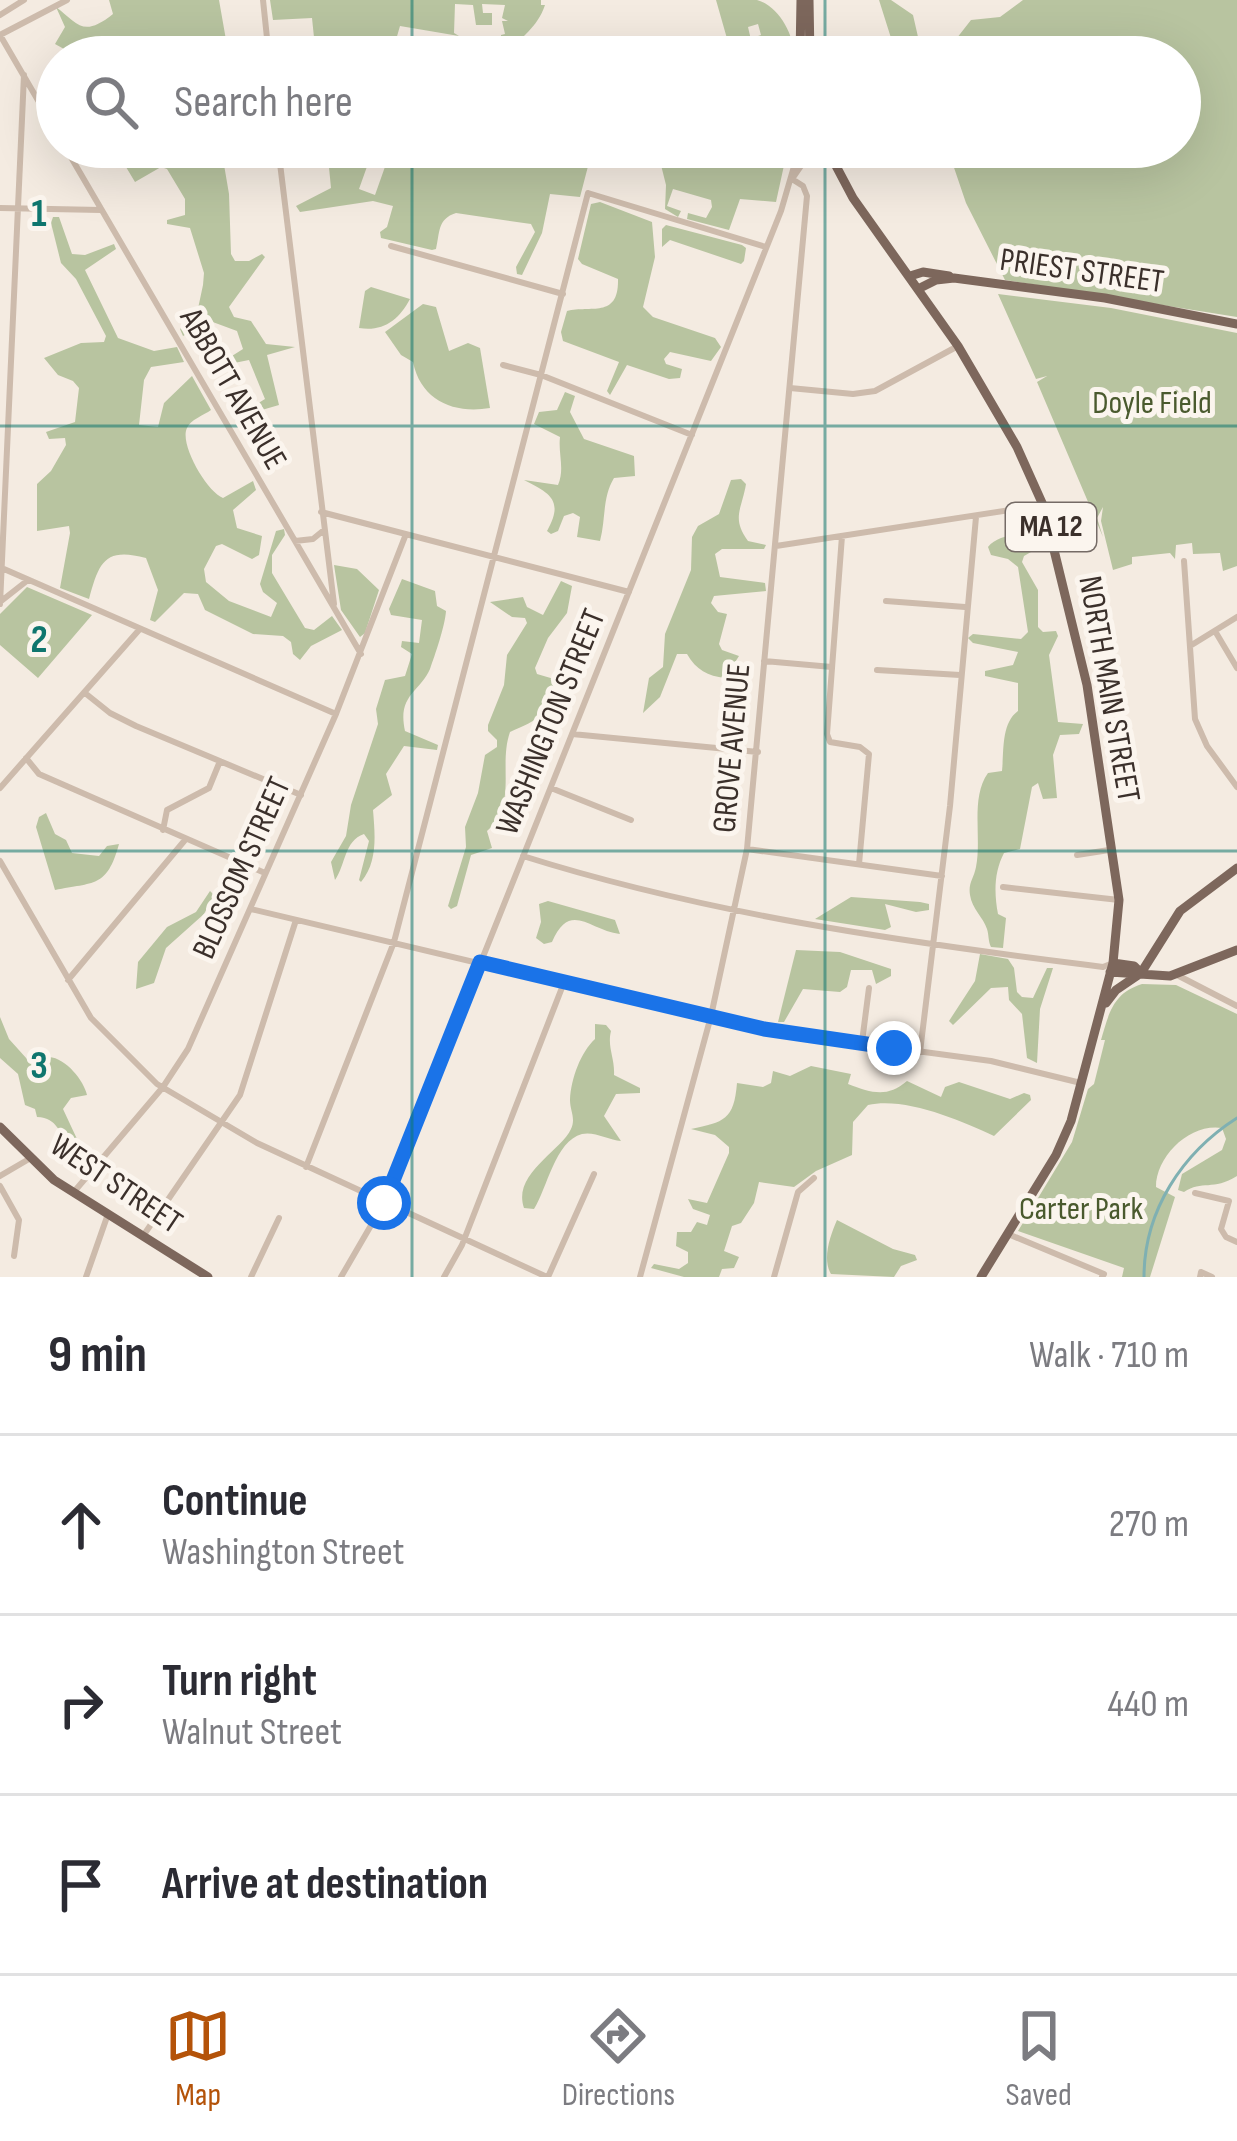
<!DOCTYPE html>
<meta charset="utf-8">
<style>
:root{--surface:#fff;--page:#f2f2f3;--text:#2b2b33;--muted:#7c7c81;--line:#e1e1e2;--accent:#b45309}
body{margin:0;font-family:"Sofia Sans Condensed",sans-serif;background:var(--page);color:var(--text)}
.stop{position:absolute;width:36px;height:36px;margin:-27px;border:9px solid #1a73e8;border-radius:50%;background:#fff}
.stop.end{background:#1a73e8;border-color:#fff;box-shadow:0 3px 12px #0008}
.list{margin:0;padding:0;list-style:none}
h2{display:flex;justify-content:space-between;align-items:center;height:156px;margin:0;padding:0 48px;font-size:51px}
h2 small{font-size:39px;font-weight:400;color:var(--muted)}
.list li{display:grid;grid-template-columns:78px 1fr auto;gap:36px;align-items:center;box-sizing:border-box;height:180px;padding:0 48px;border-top:3px solid var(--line)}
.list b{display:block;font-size:45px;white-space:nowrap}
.list p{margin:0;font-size:39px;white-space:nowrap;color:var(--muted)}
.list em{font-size:39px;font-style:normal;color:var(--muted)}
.icon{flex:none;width:66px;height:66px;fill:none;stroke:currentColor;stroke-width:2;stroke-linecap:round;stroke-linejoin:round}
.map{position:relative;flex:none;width:1237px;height:1277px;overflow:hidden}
.search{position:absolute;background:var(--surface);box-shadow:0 12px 48px #0002;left:36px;right:36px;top:36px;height:132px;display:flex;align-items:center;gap:30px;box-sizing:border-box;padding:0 42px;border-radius:66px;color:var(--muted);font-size:45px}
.sheet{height:696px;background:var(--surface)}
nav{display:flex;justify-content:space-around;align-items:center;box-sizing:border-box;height:168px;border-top:3px solid var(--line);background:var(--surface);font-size:33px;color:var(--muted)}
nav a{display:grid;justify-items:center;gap:6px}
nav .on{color:var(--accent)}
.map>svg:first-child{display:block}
.green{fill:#b8c4a0}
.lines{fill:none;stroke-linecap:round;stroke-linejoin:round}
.stream{stroke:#7fb0b2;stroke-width:3}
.minor{stroke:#cdbbac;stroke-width:6}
.major{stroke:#7d675c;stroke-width:9}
.route{stroke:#1a73e8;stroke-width:15}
.grid{fill:none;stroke:#0f766e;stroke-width:3;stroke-opacity:0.55}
.labels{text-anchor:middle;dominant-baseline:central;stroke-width:10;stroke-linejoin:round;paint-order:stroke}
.shield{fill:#fbf5ee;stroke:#756b66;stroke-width:3}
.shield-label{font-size:30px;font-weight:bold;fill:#3b302b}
.street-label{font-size:33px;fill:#3b302b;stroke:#fbf5ee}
.park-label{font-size:33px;fill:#4a5a2e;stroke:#fbf5ee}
.grid-label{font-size:39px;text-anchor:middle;font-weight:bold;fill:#0f766e;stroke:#fbf5ee;stroke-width:10;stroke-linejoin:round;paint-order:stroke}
</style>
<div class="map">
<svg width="1237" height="1277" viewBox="0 0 1237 1277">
<rect width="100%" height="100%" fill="#f4ebe1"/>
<path class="green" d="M109 0H219L229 57H95L73 54 55 44 65 27 56 7C78 24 83 38 113 14Z
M270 0H541V5H545C537 29 521 35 509 54L501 48V35L505 34 502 21H508L502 18 505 5 482 4 483 13H492V25H476L473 5 455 4 454 33 459 36 400 26 391 57H316L312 18 273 20Z
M716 0C728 0 745 0 757 0 779 6 795 36 794 57H749L755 37 761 35 758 24 748 27 751 40 745 57H728L726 52 730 49Z
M879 0H891L913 15 921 50 930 55 953 43 971 20 1000 17 1023 0H1237V317L1005 280 966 203 947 147H1180V57H897Z
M123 147H221L229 194 231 254 235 261H249L262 254 265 257 229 307 234 317 251 321 266 344 295 347 267 355 279 405 234 418 265 399 249 360 224 365V361L243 349 237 331 210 321 183 336 180 329 196 318 203 285 204 273 190 228 167 224V220L185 215V199L167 169 161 167 135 182 126 167Z
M327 147H374L359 189 375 195 392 147H590L592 151 580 197 550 194 542 233 522 275 517 274 516 267 535 232 531 224 456 213C437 219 440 233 436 249L432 250 381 238 380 232 387 227 393 206 373 201 300 212 296 206 331 188Z
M663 147H788L776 202 740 199 729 230 687 219 688 213 706 218 712 207 711 200 673 189 667 206 681 211 678 217 665 209 666 185 661 165 666 163Z
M600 202 652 222 655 257 643 307 653 317 715 338 721 347 711 361 670 352 664 359 666 364 682 369 680 378 669 379 627 365 610 395 607 391 619 362 563 341 561 332 567 311C591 305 619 319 618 279L582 264 578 259 591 204Z
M53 217H59L72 254 85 255 114 244 116 249 85 270 118 338 154 351 177 347 184 362 151 367 144 380 139 425 158 427 164 403 192 376 211 410C204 415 190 420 187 428 179 444 207 492 223 498L253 481 256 490 233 510 237 528 262 536 259 555 252 559 222 544 216 546 204 569 206 582 229 601 271 617 277 603 263 592 260 584 276 531 284 529 285 535 272 555V573L305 628 314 630 332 616 342 630 311 646 300 660 293 654 291 642 283 636 253 634 205 610 198 594 184 593 155 622 150 620 158 590 146 558C105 547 99 562 89 599L60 588 70 533 69 526 37 531V484L51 471 66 445 65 438 49 439 46 432 75 422 79 388 73 381 58 375 44 358 81 343 104 342 106 336 76 279 61 263 51 223Z
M666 225 742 245 746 248 744 261 741 264 670 240 662 247V229Z
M371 287 410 299C399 320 383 332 359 328L365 291Z
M998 294 1111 308 1237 333V566L1223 571 1220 553 1193 554 1192 543 1176 545 1175 559 1170 553 1132 557V564L1113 570 1101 521 1103 507 1097 518 1103 537 1037 382 1047 376 1036 379Z
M423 304 436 307 449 351 468 343 480 348 490 408C454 414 421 401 413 362L401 355 385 332Z
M565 392 575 396 570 412 584 439 634 456 635 476 614 478C602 498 606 519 600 541L577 537 580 517 573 513 564 516 558 531 551 534 547 531C566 498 546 492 524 480L558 485C565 469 558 454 560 437L534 424 539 412 557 410Z
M741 479 746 484C742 509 731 518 748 541L766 545 764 549H722L715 554 720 577 765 583 766 591 714 596 711 603 718 612 727 614 719 644 722 650 739 656 725 678C708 676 696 670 687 654H677L660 697 643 713 649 678 663 667 665 634 691 570 692 537 698 526 719 514 731 480Z
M1041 534 1045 544 1024 556 1022 562 1038 590V627L1043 632 1056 631 1058 636 1049 655 1058 722 1083 724 1079 734 1060 735 1053 755 1057 798 1043 799 1038 783 1032 787 1020 849 1004 853C994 872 994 893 998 914L1006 918 1003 948 991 947C988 941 989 935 987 929 983 917 972 909 970 895 968 883 974 878 976 867 982 838 970 798 988 773L1002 771C1004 752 1001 723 1018 711V683L985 676V671L1013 665 1018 652 973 643 968 638 973 634 1021 639 1028 632 1018 567 1008 559 991 555 988 547C999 533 1025 534 1041 534Z
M334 565 357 569 379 590 365 633 360 637 341 610Z
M402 579 435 591 437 606 446 611C445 626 435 655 430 669 420 692 397 695 405 731L438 745 437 750 404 746 386 774 392 795 373 810C375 835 378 862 361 882L359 880 369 841 364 834C344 841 346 864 335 880L331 862 346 836 351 805 378 724 376 709 385 680 405 676 412 654 401 647 402 641 419 643 422 620 391 615 389 609Z
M561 581 572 586 567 613 548 638 535 668 537 674 554 679C556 712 538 720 510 732 498 766 518 804 487 831L492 848 471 855 457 906 451 909 448 906 466 847 465 827 478 793 485 755 497 747V740L488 731V725L504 685 507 655 527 623 525 618 512 617 490 602 523 597 527 607 543 615Z
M27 587 92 615 38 678 0 645V614Z
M46 813 55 834 66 840 72 853 99 856 107 846 119 844C107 888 94 882 55 890L36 827 39 817Z
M210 891 214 895 204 914 166 948 154 983 136 989 138 962 167 927 196 912Z
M851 897 920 902 929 904V910L916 912 885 904 891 927 885 930 815 919Z
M548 901 615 920 620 934C589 930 570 900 552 942L544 944 536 938 541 922 539 904Z
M796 950 840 952 891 969V976L876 984 872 970H851L847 987 840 992 803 989 784 1022H778Z
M980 954 1008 959 1014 968 1017 992 1022 997 1033 998 1047 968H1053L1040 1009 1037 1063 1027 1058 1022 1014 1009 1000 1008 987 991 988 953 1025 949 1021 975 981Z
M1142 984 1176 985 1237 1014V1176C1213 1191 1202 1180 1184 1192L1178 1190 1182 1174 1222 1150 1226 1139 1222 1128C1190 1123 1156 1156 1156 1187L1175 1197 1150 1277H1122L1124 1268 1018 1231 1072 1142 1088 1089 1094 1084 1105 1040H1101C1109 1013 1113 993 1142 984Z
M0 1017 9 1039 27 1059C35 1060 42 1057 49 1057 66 1058 84 1081 87 1095L71 1098 63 1109 77 1139 72 1144C57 1134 59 1118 37 1117L35 1109 25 1105 18 1074 0 1058Z
M595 1024 606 1025 611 1031C607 1047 615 1058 614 1075L640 1088V1093L616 1094 604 1116 621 1141C609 1140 594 1131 582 1134 555 1141 547 1189 534 1209L524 1208C512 1174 561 1151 571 1129 576 1118 570 1111 570 1100 571 1078 581 1052 595 1039Z
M811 1066 851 1074 848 1084C872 1093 887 1098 907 1081L941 1097 945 1087 959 1082 1010 1099 1024 1093 1030 1095 1031 1100 994 1136C959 1120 906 1097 868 1105L853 1122 852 1155 816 1171 794 1187 759 1182 754 1203 741 1223 732 1226 724 1251 739 1257 734 1268 722 1269 719 1277H684L651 1268 654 1264 679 1269 688 1263V1252L676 1246 677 1232H691L697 1222 707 1225 710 1215 693 1209 688 1199 707 1203 729 1153V1147L715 1135 691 1129C724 1122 734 1120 737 1083L763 1087 771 1083 773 1071 790 1076Z
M837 1220 893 1249 915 1255 917 1260 901 1266 894 1277 831 1274C822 1259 830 1236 837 1220Z"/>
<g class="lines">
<path class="stream" d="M1144 1277C1144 1211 1182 1153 1237 1118"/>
<path class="minor" d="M263 0 269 57
M0 15 24 0
M0 35 57 133
M0 35 67 0
M65 147 361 654
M278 147 334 604
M794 176 805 160 822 147
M0 208 101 210
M391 246 563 294
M503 365 541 375 692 435
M790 388 853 394 875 391 958 346
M321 512 629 592
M842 536 827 734 830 742 860 747 869 754 859 864
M295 541 313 539 324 530
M776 546 1043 505
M1184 561 1195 719 1207 746 1237 787
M4 569 336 714
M886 601 965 607
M0 602 28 580
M0 604 24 75
M1215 631 1237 668
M1190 646 1237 617
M764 661 832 667
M877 670 960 675
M85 693 110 713 136 726 301 795
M572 734 758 752
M26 758 39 774 265 873
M0 788 139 630
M551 788 631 820
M163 830 167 810 209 788 220 761
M747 849 942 876
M1077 855 1109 850
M523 856C707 914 897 941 1088 965L1103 967 1113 963
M0 861 91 1018 157 1084 257 1143 547 1277
M1003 887 1119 900
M251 909 680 1011 783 1033 991 1061 1081 1083
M1177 975 1237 1006
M68 980 185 840
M862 1042 869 988
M920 1052 950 806 976 517
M306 1167 394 942 588 193 766 247
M0 1176 29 1159
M0 1186 19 1220 14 1256
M73 1193 163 1087 188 1049 336 714 406 534
M1195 1193 1229 1201 1221 1229 1226 1237 1237 1242
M1008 1234 1104 1274 1102 1277
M143 1236 240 1095 296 920
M86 1277 108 1214
M251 1277 279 1218
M341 1277 384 1203 401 1162 781 211 795 163 805 147
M444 1277 462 1245 563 985
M548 1277 594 1174
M640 1277 711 1016 747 849 807 196 803 186 792 179
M774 1277 798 1192 814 1178
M1200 1277 1201 1272 1212 1277"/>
<path class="major" d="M809 0 810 57
M800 57 801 0
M826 147 853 198 958 346 1017 447 1043 505 1087 685 1119 900 1113 963 1071 1121 1056 1155 981 1277
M910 276 923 272 949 276
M920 288 936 280 954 278 1105 298 1237 324
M1113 963 1134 966 1141 973
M1110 972 1170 976 1237 950
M1106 1003 1116 990 1141 973 1180 911 1237 868
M0 1127 54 1180 208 1277"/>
</g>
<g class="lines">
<path class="route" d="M384 1203 480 962 764 1029 894 1048"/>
</g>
<path class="grid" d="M412 0V57M825 0V57M412 147V1277M825 147V1277M0 426H1237M0 851H1237"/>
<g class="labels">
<rect class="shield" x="1006" y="503" width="90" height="48" rx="9"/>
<g class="shield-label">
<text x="1051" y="527">MA 12</text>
</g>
<g class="street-label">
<text transform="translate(1082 271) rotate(8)">PRIEST STREET</text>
<text transform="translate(233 389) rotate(60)">ABBOTT AVENUE</text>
<text transform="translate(1109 689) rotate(80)">NORTH MAIN STREET</text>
<text transform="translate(551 722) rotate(-68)">WASHINGTON STREET</text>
<text transform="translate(732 748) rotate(-85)">GROVE AVENUE</text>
<text transform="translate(242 868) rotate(-66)">BLOSSOM STREET</text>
<text transform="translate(116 1184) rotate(34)">WEST STREET</text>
</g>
<g class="park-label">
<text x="1152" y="403">Doyle Field</text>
<text x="1081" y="1209">Carter Park</text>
</g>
</g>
<g class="grid-label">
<text x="39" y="226">1</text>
<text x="39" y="652">2</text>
<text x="39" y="1078">3</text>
</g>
</svg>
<div class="stop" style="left:384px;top:1203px"></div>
<div class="stop end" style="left:894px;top:1048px"></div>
<div class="search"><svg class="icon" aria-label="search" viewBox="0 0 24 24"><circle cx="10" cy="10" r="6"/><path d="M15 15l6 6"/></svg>Search here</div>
</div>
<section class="sheet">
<h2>9 min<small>Walk · 710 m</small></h2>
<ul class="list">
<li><svg class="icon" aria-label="ahead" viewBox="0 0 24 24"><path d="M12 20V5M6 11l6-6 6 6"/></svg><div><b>Continue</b><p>Washington Street</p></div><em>270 m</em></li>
<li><svg class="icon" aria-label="right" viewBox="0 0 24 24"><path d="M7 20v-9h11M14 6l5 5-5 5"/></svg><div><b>Turn right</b><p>Walnut Street</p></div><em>440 m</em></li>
<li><svg class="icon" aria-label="arrive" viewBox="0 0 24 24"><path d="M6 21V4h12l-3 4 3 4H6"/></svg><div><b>Arrive at destination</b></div></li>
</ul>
</section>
<nav>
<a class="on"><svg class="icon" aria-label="map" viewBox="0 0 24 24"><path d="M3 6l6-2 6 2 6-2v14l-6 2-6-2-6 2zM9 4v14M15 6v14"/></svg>Map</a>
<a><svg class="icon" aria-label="directions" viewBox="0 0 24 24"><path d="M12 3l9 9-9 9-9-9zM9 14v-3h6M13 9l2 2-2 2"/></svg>Directions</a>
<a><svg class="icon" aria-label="saved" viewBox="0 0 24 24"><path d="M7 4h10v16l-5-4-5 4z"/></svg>Saved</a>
</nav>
